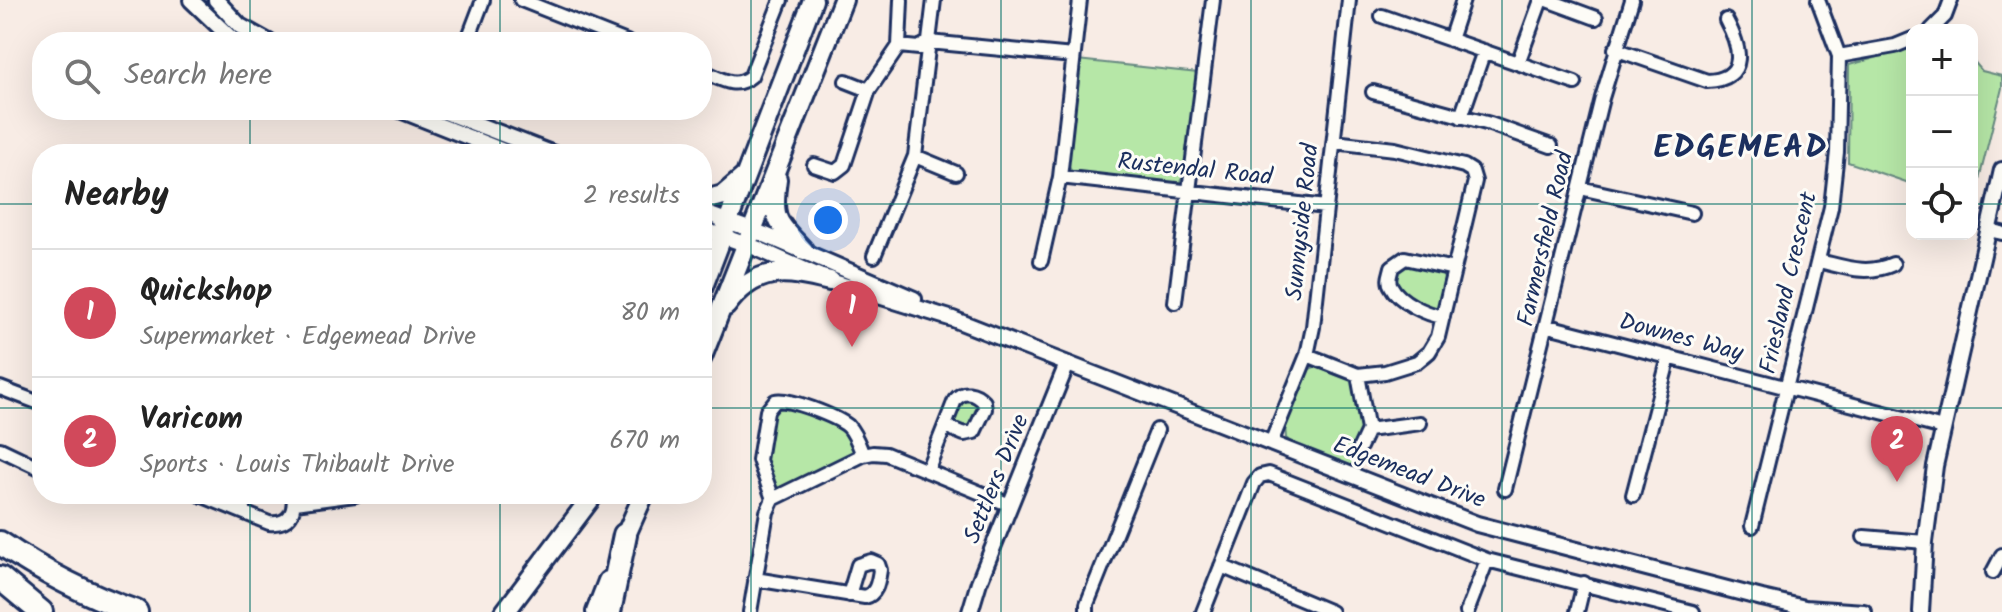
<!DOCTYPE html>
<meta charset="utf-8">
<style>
:root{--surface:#fff;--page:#f2f2f2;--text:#222;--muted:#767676;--line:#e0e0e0;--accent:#d1495b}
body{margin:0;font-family:Kalam,sans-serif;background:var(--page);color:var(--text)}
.controls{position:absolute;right:24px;top:24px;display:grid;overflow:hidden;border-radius:16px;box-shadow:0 8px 32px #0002}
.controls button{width:72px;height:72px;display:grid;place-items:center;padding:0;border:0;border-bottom:2px solid var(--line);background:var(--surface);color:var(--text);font:40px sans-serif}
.you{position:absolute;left:828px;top:220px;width:28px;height:28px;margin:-20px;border:6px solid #fff;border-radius:50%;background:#1a73e8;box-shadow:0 0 0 12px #1a73e833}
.badge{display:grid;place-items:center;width:52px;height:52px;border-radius:50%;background:var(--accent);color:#fff;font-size:26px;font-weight:700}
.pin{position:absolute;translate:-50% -66px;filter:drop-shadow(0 2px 4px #0008)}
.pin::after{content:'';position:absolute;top:42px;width:28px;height:24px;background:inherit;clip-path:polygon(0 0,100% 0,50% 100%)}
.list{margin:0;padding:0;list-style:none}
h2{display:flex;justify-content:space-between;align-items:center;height:104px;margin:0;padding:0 32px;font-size:34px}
h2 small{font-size:26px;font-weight:400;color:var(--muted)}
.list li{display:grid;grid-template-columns:52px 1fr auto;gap:24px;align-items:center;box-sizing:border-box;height:128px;padding:0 32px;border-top:2px solid var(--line)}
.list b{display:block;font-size:30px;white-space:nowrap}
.list p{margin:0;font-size:26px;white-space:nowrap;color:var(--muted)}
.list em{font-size:26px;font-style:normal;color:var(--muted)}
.icon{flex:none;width:44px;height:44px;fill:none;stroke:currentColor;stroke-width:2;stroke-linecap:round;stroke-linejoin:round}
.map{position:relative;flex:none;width:2002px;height:612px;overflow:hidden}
.search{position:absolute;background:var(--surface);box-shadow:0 8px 32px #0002;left:32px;top:32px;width:680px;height:88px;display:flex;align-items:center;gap:20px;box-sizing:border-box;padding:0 28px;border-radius:32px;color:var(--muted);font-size:30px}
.panel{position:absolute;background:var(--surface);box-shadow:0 8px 32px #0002;left:32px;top:144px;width:680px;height:360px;border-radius:32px}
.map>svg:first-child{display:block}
.green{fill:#b6e7a7;stroke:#688b82;stroke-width:2}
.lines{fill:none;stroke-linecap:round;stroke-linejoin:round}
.minor-casing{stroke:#1b2f5e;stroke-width:18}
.tertiary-casing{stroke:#1b2f5e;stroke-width:20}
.primary-casing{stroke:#1b2f5e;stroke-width:24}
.motorway-casing{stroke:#1b2f5e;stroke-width:28}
.minor{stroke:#fdfcf7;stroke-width:12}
.tertiary{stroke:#fdfcf7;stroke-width:14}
.primary{stroke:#fdfcf7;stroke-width:18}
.motorway{stroke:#fdfcf7;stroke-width:22}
.grid{fill:none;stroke:#0f766e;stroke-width:2;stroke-opacity:0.55}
.labels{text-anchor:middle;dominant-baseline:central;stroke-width:6;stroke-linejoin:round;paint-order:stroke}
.street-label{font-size:24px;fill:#1b2f5e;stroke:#fdfcf7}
.district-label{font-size:32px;font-weight:bold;letter-spacing:2px;fill:#1b2f5e;stroke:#fdfcf7}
</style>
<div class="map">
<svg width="2002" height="612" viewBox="0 0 2002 612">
<rect width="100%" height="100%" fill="#f8ece5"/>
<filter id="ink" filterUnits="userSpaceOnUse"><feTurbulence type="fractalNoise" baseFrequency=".0125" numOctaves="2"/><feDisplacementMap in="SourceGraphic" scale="16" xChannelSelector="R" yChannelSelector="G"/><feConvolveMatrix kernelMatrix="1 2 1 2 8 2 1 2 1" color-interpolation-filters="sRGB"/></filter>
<g filter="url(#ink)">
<path class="green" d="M1912 48V184L1848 162 1849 65Z
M1972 59 1982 71 2002 76V88L1973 204Z
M1077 60 1198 73 1183 177 1179 183 1073 173 1067 164Z
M1405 263 1442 272 1445 281 1437 309H1427C1411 297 1381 282 1405 263Z
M1317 366 1348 377 1354 383 1362 429 1356 448 1365 451 1357 469 1292 443 1286 438 1285 425 1307 370Z
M968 397 980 404 970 430 953 424 960 401Z
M785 404 845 429 855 447 850 456 781 488H776L763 459 772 412 774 407Z"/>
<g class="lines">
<g class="minor-casing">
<path id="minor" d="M521 0 627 42
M1547 0 1596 18
M1382 16 1575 83
M1931 30 1945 16 1951 0
M1450 40 1463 0
M467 42 483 0
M899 46 919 48 929 42 1073 56
M1615 49 1707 81C1750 79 1740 46 1726 20
M1839 56 1895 46 1912 39
M1518 63 1541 0
M702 71C719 78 735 90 751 76L781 0
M846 81 869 90
M1373 92 1490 124 1551 146
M1461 117 1484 51
M915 156 956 173
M814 165 835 172 844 165 869 90 899 46 901 0
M1060 177 1326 207
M1580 188 1692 213
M1988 230 2002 233
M874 256 915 156 934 0
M1041 261 1060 177 1080 0
M1819 261C1845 267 1867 276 1893 264
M1175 302 1213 0
M1443 317C1426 314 1399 302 1391 286 1387 280 1391 273 1392 267L1405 258 1454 269
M1548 326 1943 428
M1307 355 1358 375 1385 372 1417 362 1429 352 1438 337 1475 181 1472 171 1464 166 1395 149 1334 142
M1358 375 1368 430 1360 447
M0 388 42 404
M1368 430 1420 423
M1271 443 1307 355 1313 327 1349 0
M0 449 42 469
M927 471 955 400C963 390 975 392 984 402L985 409 974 432 964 434 945 426
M1505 489 1602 98 1632 0
M94 494H109
M198 494 269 523C289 525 296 512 293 494
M241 494 244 512
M1633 495 1669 357
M773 499 759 460 767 411 775 401C788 397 837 417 848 426 855 433 859 445 863 455
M295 503 355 495
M1752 526 1831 207 1837 152 1839 56 1818 0
M1864 537 1925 542
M1221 566 1331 612
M1993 572 2002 555
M755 579 865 597C877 594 878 581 880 570L878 564 871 561 858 565 849 595
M750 612 767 512 773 499 863 455 873 453 886 454 1010 505
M1087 612V604L1157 430
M1203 612 1254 483 1260 476 1269 474 1487 560 1693 612
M1467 612 1487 560
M1577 612 1584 583"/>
</g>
<g class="tertiary-casing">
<path id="tertiary" d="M191 0 235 42
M216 0 240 26 269 42
M400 110 511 154
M440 110 554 154
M702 212 763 234 914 299
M702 229 756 248 830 281 953 319 1477 524 1762 598 1805 608 1864 612
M970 612 979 582 1067 364
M1921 612 1925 542 1935 466 2002 170"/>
</g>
<g class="primary-casing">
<path id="primary" d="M777 179C771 221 777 221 804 251
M702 201 723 195 744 177
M702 289 813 0
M726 306C756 265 786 270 830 281
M702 357 843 0
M621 546 644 494
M505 612 594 494
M596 612 608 581"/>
</g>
<g class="motorway-casing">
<path id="motorway" d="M0 543C43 572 87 595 136 612
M0 578 41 612
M609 612 625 535"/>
</g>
<use href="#minor" class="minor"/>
<use href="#tertiary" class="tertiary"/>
<use href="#primary" class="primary"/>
<use href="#motorway" class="motorway"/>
</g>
</g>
<path class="grid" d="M250 0V42M500 0V42M751 0V612M1001 0V612M1251 0V612M1502 0V612M1752 0V612M250 110V154M500 110V154M0 204H42M702 204H1912M1972 204H2002M0 408H42M702 408H2002M250 494V612M500 494V612"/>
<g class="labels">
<g class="street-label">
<text transform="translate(1195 170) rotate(6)">Rustendal Road</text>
<text transform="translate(1303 222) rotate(-84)">Sunnyside Road</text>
<text transform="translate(1546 239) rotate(-77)">Farmersfield Road</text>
<text transform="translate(1789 283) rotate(-77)">Friesland Crescent</text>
<text transform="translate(1681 338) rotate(15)">Downes Way</text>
<text transform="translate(1409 473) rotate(21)">Edgemead Drive</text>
<text transform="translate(997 479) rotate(-68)">Settlers Drive</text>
</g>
<g class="district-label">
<text x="1741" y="148">EDGEMEAD</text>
</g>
</g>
</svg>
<div class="controls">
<button>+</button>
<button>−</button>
<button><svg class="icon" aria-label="locate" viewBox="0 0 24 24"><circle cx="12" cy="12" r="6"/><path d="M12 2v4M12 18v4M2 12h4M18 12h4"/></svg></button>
</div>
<div class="you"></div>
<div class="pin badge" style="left:852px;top:347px">1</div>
<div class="pin badge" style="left:1897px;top:482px">2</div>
<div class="search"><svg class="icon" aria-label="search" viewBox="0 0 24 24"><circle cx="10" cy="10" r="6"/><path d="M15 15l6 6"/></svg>Search here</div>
<section class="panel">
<h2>Nearby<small>2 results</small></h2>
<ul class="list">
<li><span class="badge">1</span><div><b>Quickshop</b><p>Supermarket · Edgemead Drive</p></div><em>80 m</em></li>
<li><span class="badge">2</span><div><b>Varicom</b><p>Sports · Louis Thibault Drive</p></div><em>670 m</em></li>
</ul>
</section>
</div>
